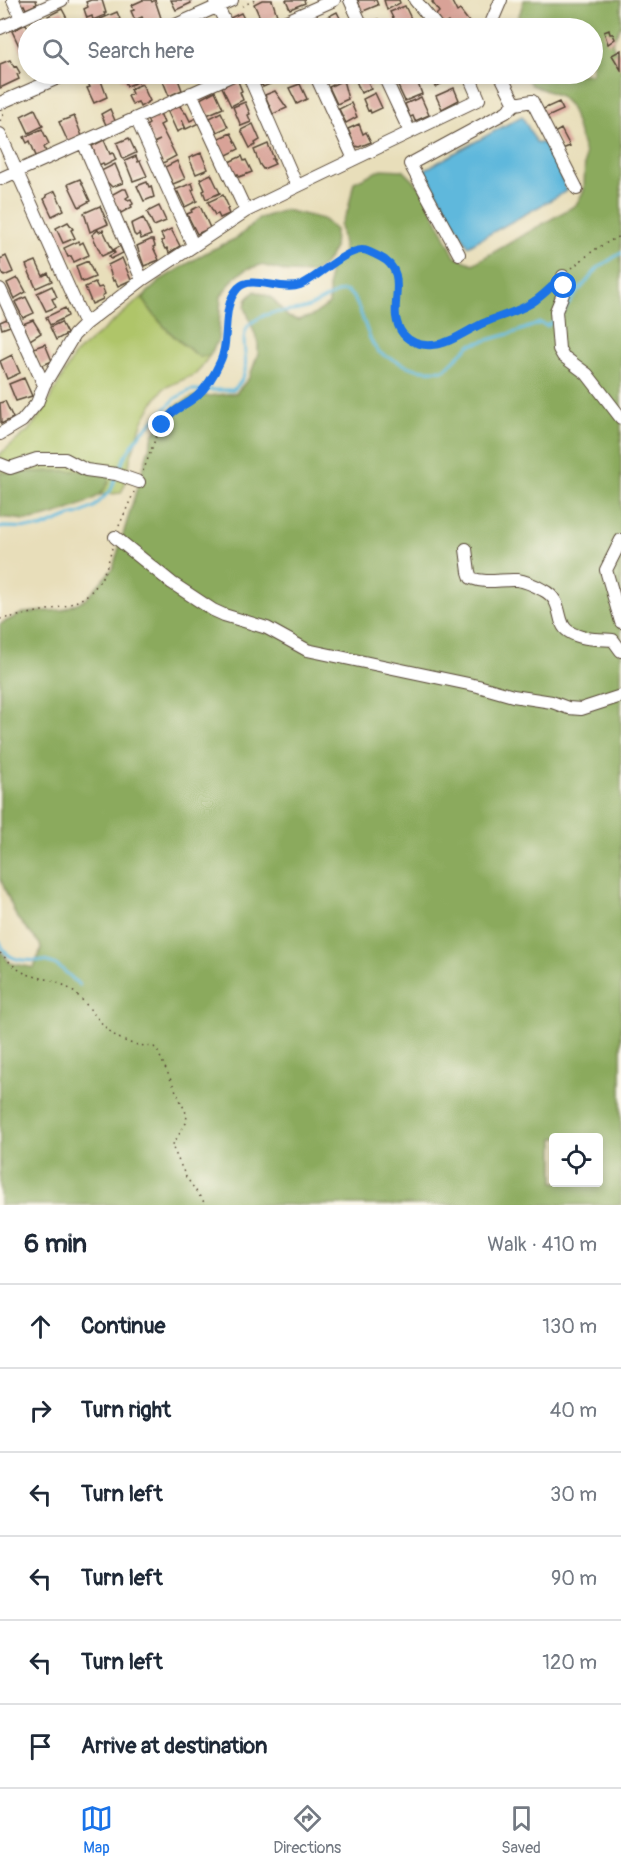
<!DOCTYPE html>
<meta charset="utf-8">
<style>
:root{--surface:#fff;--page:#f2f2f3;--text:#1f2937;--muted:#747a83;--line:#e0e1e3;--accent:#1a73e8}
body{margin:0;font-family:Pangolin,sans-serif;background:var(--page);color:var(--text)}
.controls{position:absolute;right:18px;bottom:18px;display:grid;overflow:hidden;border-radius:6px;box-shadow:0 3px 9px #0003}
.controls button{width:54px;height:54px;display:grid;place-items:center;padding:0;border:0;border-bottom:2px solid var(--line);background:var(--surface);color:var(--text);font:30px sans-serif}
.stop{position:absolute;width:18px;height:18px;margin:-14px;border:4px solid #1a73e8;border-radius:50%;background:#fff}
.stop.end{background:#1a73e8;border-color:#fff;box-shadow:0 2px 6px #0008}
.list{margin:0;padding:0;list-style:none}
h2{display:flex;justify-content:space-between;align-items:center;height:78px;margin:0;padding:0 24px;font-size:26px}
h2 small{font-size:20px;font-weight:400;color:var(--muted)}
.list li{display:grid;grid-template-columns:39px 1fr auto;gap:18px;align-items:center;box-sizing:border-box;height:84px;padding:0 24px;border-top:2px solid var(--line)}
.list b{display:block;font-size:22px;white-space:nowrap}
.list em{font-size:20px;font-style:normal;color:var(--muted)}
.icon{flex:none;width:33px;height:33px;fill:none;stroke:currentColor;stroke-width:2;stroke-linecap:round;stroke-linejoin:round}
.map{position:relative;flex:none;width:621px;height:1205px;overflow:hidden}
.search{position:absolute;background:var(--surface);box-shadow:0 3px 9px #0003;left:18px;right:18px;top:18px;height:66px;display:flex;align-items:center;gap:15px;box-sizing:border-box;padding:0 21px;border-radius:33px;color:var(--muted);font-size:22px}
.sheet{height:582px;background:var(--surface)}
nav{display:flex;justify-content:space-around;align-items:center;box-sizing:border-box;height:84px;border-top:2px solid var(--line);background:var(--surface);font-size:16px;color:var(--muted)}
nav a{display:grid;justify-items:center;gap:3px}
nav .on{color:var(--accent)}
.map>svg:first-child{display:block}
.green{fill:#afc569;stroke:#757844;stroke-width:1.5}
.forest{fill:#8baa5d;stroke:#636a3e;stroke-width:1.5;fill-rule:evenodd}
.water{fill:#5eb8dc;stroke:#4c717d;stroke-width:1.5}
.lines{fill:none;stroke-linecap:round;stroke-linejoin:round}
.stream{stroke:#5eb8dc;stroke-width:3}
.building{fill:#d8a297}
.minor-casing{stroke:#554535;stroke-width:14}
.path{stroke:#554535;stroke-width:1.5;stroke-dasharray:1.5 4.5;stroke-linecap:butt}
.minor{stroke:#fff;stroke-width:12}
.route{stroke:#1a73e8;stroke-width:8}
</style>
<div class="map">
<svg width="621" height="1205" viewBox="0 0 621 1205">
<rect width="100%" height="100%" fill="#fbf7ec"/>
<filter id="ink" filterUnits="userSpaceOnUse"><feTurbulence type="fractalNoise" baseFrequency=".0167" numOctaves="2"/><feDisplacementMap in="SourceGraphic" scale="12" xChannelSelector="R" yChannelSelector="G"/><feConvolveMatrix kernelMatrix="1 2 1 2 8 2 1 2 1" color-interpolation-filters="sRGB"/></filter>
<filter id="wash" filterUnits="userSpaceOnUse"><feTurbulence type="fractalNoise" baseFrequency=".008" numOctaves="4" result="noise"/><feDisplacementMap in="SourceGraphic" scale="24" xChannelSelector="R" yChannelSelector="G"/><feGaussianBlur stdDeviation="1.35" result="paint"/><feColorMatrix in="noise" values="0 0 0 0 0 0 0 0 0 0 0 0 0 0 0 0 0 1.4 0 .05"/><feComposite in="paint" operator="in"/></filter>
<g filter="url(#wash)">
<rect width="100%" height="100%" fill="#e8deba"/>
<path class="green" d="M147 293 144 299C158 323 177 341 200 357L210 355 196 374 164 388 153 403 142 423 130 459 128 477 121 493 98 495 109 483 102 470 0 473V454L28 431 42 413 75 354Z"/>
<path class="forest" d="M524 0H621V25L612 43 621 64V1205H0V950L10 963 34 968 41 949 40 944 17 918 0 878V624L23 613 62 610 86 599 113 568 153 435 174 406 197 395 208 396 236 393 249 378 258 354V343L245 307 247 299 255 291 271 297 288 317 298 320 312 316 329 304V269L344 252 340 225 348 210 354 182 382 169 403 170 422 189 455 257 473 264 576 205 584 190 585 154 573 113 569 105 560 96 531 85 524 74H592V28H515ZM554 1138H598V1182H554Z
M285 210 323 219 335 230 334 250 324 265 312 273 288 272 261 265 247 269 235 277 221 296 218 340 210 355 200 357C177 341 158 323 143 299L147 293 162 279 207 252 237 238 260 218Z
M102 470 110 475C109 482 105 490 99 495 87 505 43 520 28 520 18 520 11 517 0 518V473Z"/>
<path class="water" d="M522 116 536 142 546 144 567 191 468 246 424 170Z"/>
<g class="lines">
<path class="stream" d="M561 315 575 295 599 267 621 253
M119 471 125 456 140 434 176 398 191 390H233C258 370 236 344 248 326 250 323 256 320 259 318 276 308 294 315 311 306 318 303 339 290 344 291 361 293 365 341 379 352 382 355 388 357 392 359 414 370 419 371 444 370L470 345 516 332 540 323 547 326 554 321
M0 528 3 527 41 528 70 516 79 514 94 507 111 490 116 477
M0 942C10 970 35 955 54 964 64 969 71 977 79 985"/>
</g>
<g id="blocks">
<path class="building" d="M19 0H36L37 4 26 9 24 5 21 6Z
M91 0H102L106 13H104L105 15 93 20 92 16 87 18 84 9 88 7 86 2Z
M143 0H151L152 2 155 0 161 18 145 24 142 17 135 20 131 11 134 10 132 5Z
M171 0H190L191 3 176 10Z
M262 0H272L277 15 262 22 254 4Z
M286 0H304L305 3 290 9Z
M358 0H376L378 5 361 12Z
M384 0H399L400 3 387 10Z
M435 0H451L457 12 460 10 469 22 467 24V28H446L444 27 449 24 448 22 443 25 436 15 439 12 432 2Z
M405 6 415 27 412 28H398L390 12Z
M62 9 72 28H54L48 16Z
M117 12 120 19 115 21 118 28H99L96 21Z
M337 12 343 24 331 28 327 17Z
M241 13 249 28H235L230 18Z
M313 17 318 28H305L301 21Z
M378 19 382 28H369L367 24Z
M26 24 28 28V48L22 52 12 31Z
M609 30 610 34H613L615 39 608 44 604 32Z
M621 50V70L612 55Z
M10 60 14 67 16 66 20 73 17 74 19 79 0 88V64Z
M119 74H141L143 80 127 86 124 79 122 80Z
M160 74H176L182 90 169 96Z
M256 74H270L275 82 263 87 262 84 260 86Z
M322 74H340L341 77 326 84Z
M359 74H365L371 89 361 93 354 76Z
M436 74H446L449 80 435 87 432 81 439 78Z
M100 78 107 97 94 103 87 88 90 87 88 83Z
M411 78 413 83 417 81 422 94 405 101 397 84Z
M237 79 242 91 240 92 243 100 231 106 222 87Z
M343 80 348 99 337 104 329 87Z
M142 84 150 101 140 107 138 102 132 104 128 96 132 94 130 89Z
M300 84 307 99 297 104 289 88Z
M454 88 459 100 442 109 436 96Z
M215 91 223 108 207 115 200 99Z
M275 91 287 108 273 114 265 95Z
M375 93 382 108 371 113 370 110 368 111 363 99Z
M421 97 429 115 415 121 413 116 410 117 405 104Z
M245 102 250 114 248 115 251 122 241 126 233 107Z
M559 102 563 110 545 118 541 110Z
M351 103 357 117 346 123 339 109Z
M179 105 185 113H186L190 121 196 118 199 123 186 129 182 120 185 128 177 132 167 110Z
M35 109 43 126 29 133 21 116Z
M110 109 116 123 107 127 101 114Z
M221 112 228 127 217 132 210 118Z
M160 113 164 123 160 125 176 156 163 163 154 143 160 140 153 143 146 126 149 124 147 119Z
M74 116 82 136 68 142 59 122Z
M253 124 260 140 255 143 256 145 250 148 241 130Z
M359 124 363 134 366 132 371 142 359 147 355 146 348 129Z
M42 129 49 144 44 147 46 152 36 156 30 141 27 143 24 137Z
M561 129 570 146 562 149 554 133Z
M231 133 239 149 225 156 217 139Z
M129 138 136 153 123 159 117 143Z
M104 140 110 154 113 153 116 160 104 166 103 163 99 165 92 146Z
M268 144 274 159H272L275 164 263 169 260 165 254 150Z
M201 153 208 169 196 174 189 158Z
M136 156 138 162 140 161 147 176 133 181 125 161Z
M242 156 244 161 246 160 252 172 239 177 238 174 234 175 229 162Z
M177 161 185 179 173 184 165 167Z
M115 164 123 183 112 187 108 183 106 184 101 171Z
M211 174 220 193 206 199 203 191 205 190 200 179Z
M80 179 90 201 79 207 68 184Z
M147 182 149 187 151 186 154 197 144 201 137 186Z
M192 183 194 189 192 190 197 201 185 207 178 192 177 193 175 190Z
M122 189H126L129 196 126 198 128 200 131 199 133 204 131 205 132 207 121 213 111 195Z
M55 191 64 210 52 216 44 199 47 197 46 195Z
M223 195 229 208 227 209 229 214 220 218 218 214 215 215 208 202Z
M100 206 108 224 90 232 84 213Z
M159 206 166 221 154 226 147 212Z
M200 206 210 228 197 234 187 214 192 212 191 210Z
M143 218 151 235 141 239 139 234 136 236 134 234 131 224Z
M68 222 73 229 71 230 75 238 63 243 56 228Z
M171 229 180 246 169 253 167 248 165 249 161 241 164 240 161 234Z
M98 230 99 232 103 230 113 251 102 256 92 235Z
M150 240H153L155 246 153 247 159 260 144 266 137 246Z
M79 241 80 244 83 242 89 255 74 262 71 256 68 257 64 248Z
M120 246 123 253 111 259 109 256 115 253 113 250Z
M6 256 13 272 4 276 0 268V259Z
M122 258 131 280 118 286 115 280 113 281 108 265Z
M36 261 43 276 48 273 52 281 36 288 26 265Z
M88 261 95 277 83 282 82 280 81 281 76 266Z
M17 278 19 279 26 292 14 299 7 283Z
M95 282 98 288 102 287 105 294 102 296 103 299 92 304 85 287Z
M52 286 57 297 52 299 56 307 46 311 37 293Z
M26 297 34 313 23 318 15 302Z
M65 308 68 316 50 325 46 317Z
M7 319 10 326 2 329 0 322Z
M33 320 41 333 30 340 23 324Z
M61 322 67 334 56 340 50 327Z
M45 344 52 361 41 366 34 348Z
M12 355 20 373 7 379 0 361Z
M24 378 32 396 16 401 9 384Z
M5 401 13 418 1 424 0 403Z"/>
</g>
</g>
<g filter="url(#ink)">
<use href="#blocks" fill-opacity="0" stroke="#554535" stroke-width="1.5"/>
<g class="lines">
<g class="minor-casing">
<path id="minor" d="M13 0 21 18
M350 0 363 28
M415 0 438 28
M215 1 228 28
M0 28 62 0
M169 28 232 0
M271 28 334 0
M489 28 501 0
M248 74 297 186
M315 74 354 159
M383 74 410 132
M500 74 515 104
M191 93 246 211
M0 103 67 74
M136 118 193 245
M0 134 85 324
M83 142 142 280
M0 179 235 74
M459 254 410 164 506 112 515 104 532 101 577 189
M563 276V294L556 311 559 349 563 356 587 374 621 418
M0 289 44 385
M0 434 22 421 37 403 44 385 74 335 85 324 142 280 246 211 479 99 468 74
M0 464 10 468 37 459H65L86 470 116 474 139 482
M115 537 172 583 213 610 224 615 267 628 307 650 478 686 513 696 552 702 568 708 581 709 621 696
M621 540 606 570 621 622
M466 549 469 572 471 578C487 584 501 579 517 580 525 581 536 586 543 590 565 601 555 622 568 631 581 640 598 639 613 640L621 651"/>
</g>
<path class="path" d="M242 6 255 0
M146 28 159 22
M76 80 91 74
M0 121 4 114
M572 268 594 250 621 235
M143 471C151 453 157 428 170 413 177 406 186 404 194 399 205 391 215 374 221 362 231 340 221 304 239 287 253 275 273 289 288 288 293 288 297 286 302 285L345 257 362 250C382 257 400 267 398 291 396 304 391 315 398 327 405 339 419 347 433 345 451 343 468 330 484 323 500 315 520 311 535 301 541 296 547 290 552 285
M119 526 134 492
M0 619C14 617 28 614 42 611 84 604 102 592 112 548
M0 953C9 961 18 972 30 975 42 979 54 979 65 986 90 1000 99 1031 127 1042 135 1045 145 1046 154 1047L157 1050 187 1115 186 1123 172 1146 186 1177 206 1205"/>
<use href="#minor" class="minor"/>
</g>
</g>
<g class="lines" filter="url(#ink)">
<path class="route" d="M162 425C175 406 182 409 197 396 206 388 215 373 220 362 231 340 220 308 238 288 251 274 281 292 300 285 316 279 345 249 363 250 368 250 375 255 380 257 414 274 383 309 403 334 410 342 421 346 432 345 451 344 468 329 486 322 502 315 522 311 536 300 546 293 554 284 563 276L564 286"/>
</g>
</svg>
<div class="controls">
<button><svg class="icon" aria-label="locate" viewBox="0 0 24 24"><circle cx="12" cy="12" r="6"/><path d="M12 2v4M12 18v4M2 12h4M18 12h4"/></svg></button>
</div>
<div class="stop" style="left:564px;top:286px"></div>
<div class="stop end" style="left:162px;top:425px"></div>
<div class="search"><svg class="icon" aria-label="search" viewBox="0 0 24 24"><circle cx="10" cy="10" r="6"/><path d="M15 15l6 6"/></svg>Search here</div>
</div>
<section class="sheet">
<h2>6 min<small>Walk · 410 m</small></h2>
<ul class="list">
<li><svg class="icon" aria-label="ahead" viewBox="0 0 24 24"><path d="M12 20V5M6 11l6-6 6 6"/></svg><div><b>Continue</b></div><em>130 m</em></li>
<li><svg class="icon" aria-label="right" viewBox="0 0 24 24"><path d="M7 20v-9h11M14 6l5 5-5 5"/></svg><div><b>Turn right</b></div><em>40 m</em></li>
<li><svg class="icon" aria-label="left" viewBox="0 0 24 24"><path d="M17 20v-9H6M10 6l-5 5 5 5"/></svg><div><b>Turn left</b></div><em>30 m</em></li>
<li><svg class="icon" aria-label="left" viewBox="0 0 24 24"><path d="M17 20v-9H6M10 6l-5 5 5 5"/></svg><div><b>Turn left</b></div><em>90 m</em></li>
<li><svg class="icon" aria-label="left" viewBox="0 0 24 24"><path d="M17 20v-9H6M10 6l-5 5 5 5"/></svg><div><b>Turn left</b></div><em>120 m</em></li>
<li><svg class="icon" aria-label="arrive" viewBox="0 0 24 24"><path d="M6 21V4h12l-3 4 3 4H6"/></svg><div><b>Arrive at destination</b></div></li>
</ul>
</section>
<nav>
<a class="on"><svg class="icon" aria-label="map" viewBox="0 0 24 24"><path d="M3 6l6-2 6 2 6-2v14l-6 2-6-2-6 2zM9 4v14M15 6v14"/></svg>Map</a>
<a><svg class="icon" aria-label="directions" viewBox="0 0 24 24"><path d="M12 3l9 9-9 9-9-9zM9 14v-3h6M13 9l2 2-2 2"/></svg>Directions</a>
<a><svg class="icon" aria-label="saved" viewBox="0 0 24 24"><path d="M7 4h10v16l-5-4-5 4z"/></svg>Saved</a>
</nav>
